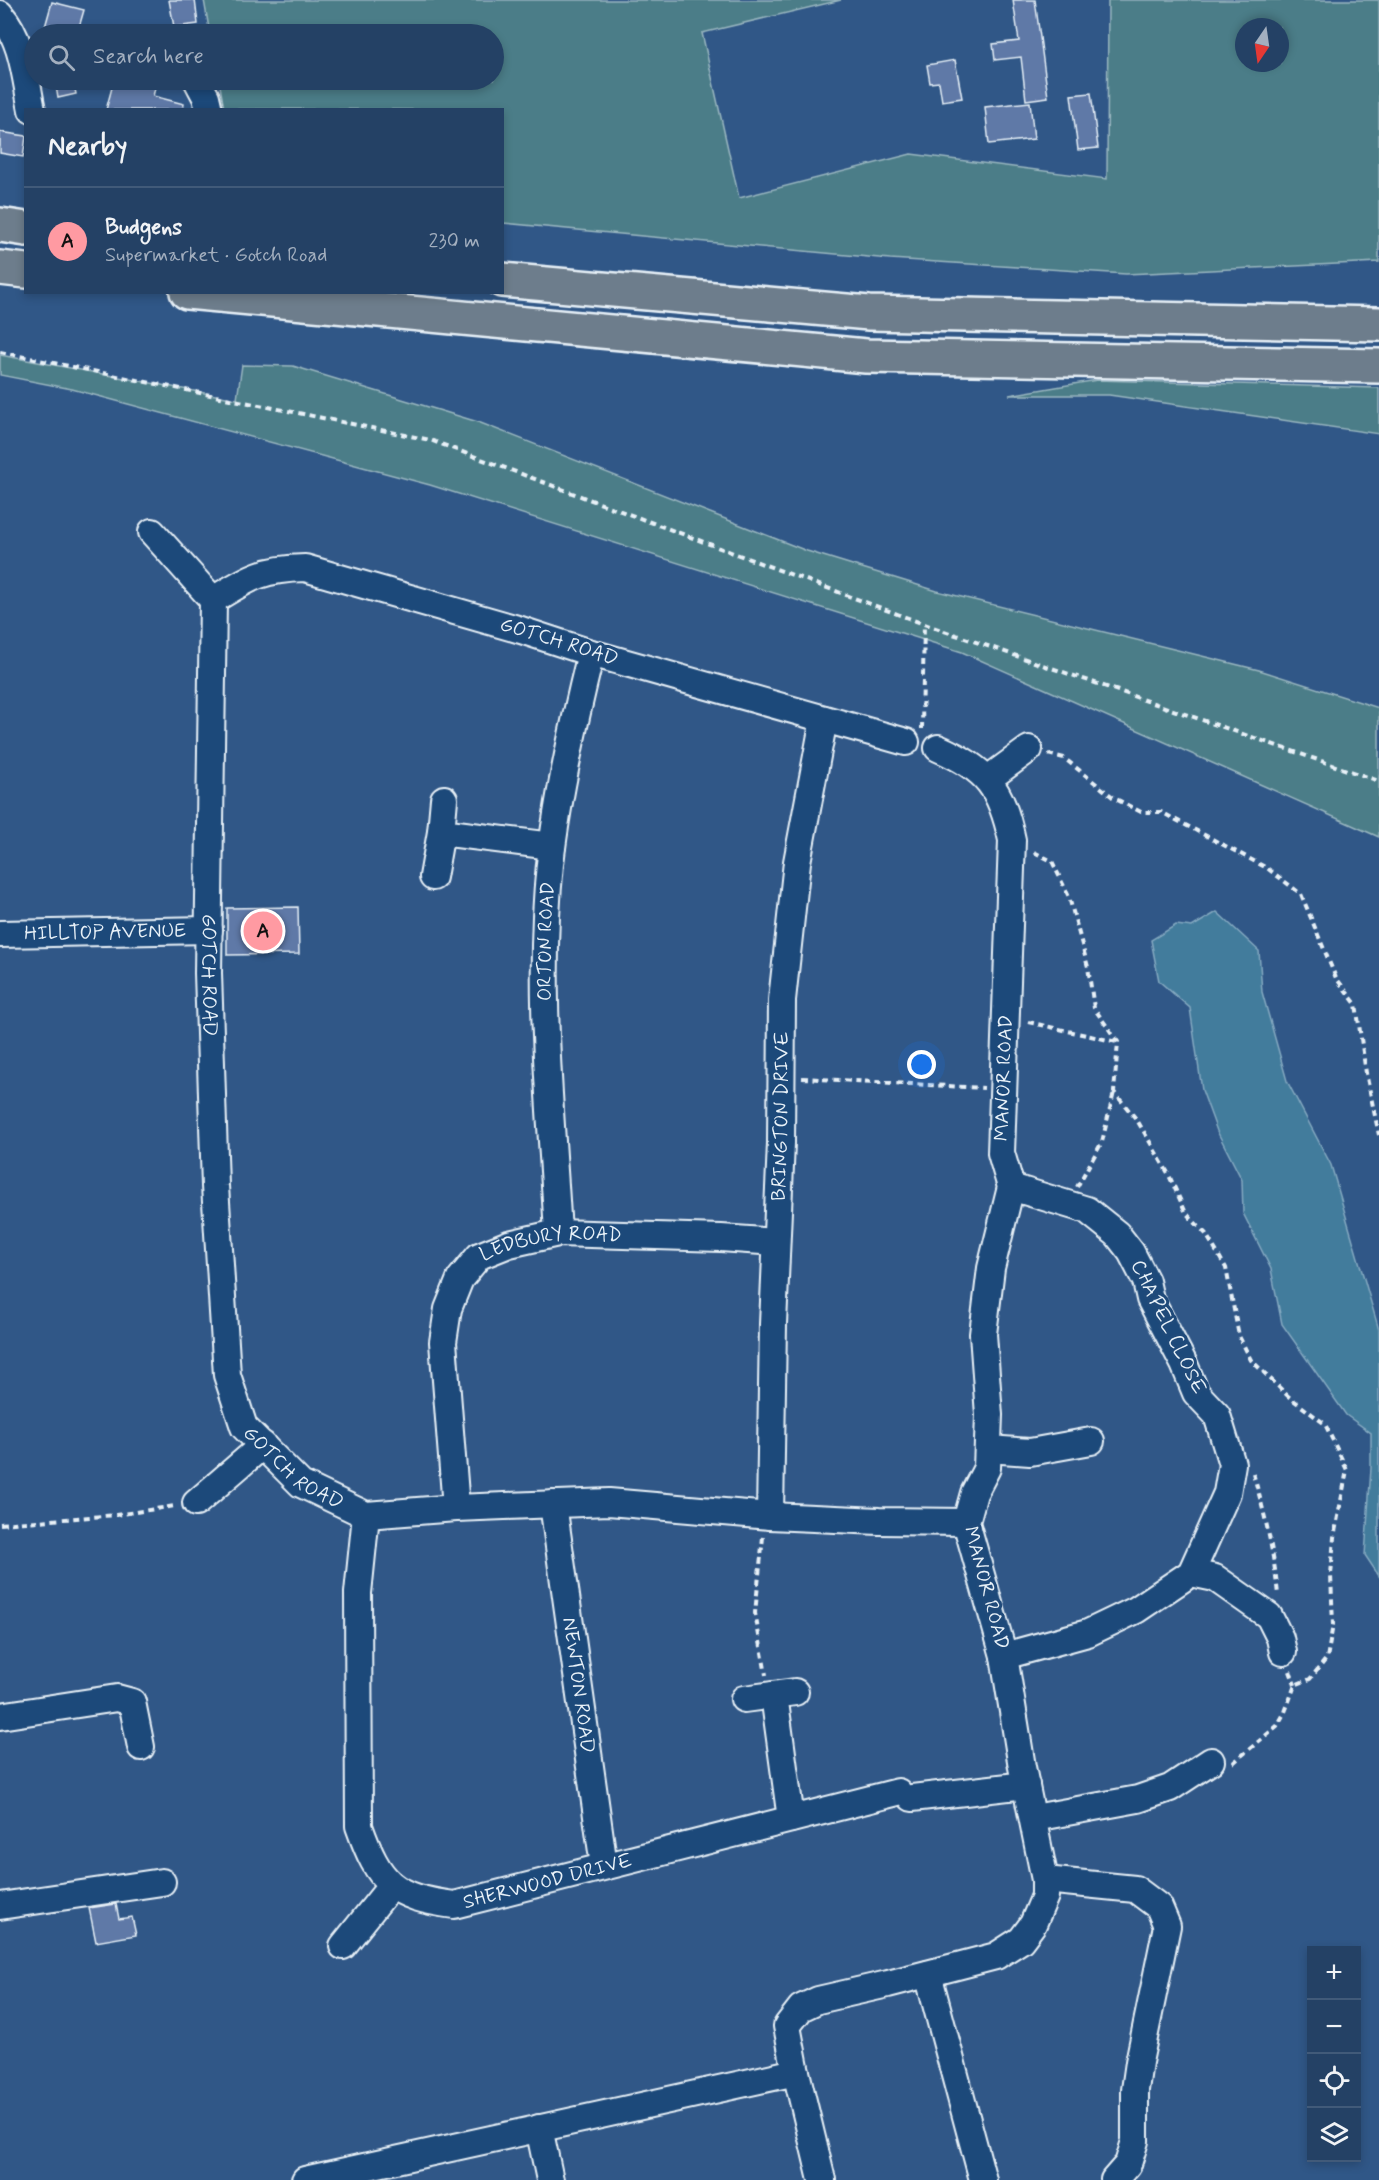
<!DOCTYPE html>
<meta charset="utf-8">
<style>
:root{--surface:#244165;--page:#304c6e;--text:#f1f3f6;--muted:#a3afbf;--line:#415a79;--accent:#ff9aa2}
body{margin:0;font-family:Mynerve,sans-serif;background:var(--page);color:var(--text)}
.controls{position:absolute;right:18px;bottom:18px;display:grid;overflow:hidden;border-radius:0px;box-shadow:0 3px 9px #0003}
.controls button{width:54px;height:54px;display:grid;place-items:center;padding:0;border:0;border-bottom:2px solid var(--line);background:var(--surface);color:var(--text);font:30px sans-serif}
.compass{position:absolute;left:1235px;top:18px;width:54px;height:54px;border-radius:50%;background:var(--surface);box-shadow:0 3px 9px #0003;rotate:193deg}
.you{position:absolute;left:922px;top:1065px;width:21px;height:21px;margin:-15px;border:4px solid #fff;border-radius:50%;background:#1a73e8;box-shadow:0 0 0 9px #1a73e833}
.badge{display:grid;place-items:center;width:39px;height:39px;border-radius:50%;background:var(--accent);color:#111;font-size:20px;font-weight:700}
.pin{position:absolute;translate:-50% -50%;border:3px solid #fff;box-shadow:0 2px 6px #0006}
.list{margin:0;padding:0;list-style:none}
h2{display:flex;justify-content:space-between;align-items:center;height:78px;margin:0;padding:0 24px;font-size:26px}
h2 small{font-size:20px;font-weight:400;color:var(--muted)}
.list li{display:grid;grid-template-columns:39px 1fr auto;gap:18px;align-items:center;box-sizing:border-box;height:108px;padding:0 24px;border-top:2px solid var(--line)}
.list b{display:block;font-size:22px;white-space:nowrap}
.list p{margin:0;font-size:20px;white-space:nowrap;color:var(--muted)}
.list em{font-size:20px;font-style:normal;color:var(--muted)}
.icon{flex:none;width:33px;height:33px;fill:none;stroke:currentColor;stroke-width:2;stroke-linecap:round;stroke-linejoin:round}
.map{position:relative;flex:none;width:1379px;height:2180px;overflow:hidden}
.search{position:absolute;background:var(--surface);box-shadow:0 3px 9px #0003;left:24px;top:24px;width:480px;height:66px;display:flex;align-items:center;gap:15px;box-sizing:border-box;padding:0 21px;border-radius:33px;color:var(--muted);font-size:22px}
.panel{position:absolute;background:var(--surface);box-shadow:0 3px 9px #0003;left:24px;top:108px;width:480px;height:186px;border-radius:0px}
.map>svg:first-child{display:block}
.green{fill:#4c7d88;stroke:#9ab7c0;stroke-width:1.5;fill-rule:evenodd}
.water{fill:#437b9c;stroke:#85aac1;stroke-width:1.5}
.building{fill:#5f79a7;stroke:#e8f1f8;stroke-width:1.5}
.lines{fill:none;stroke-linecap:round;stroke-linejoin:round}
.minor-casing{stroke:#e8f1f8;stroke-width:30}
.highway-casing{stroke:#e8f1f8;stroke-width:38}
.path{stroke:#e8f1f8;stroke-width:4;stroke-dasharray:6 4.5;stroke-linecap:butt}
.minor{stroke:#1f4a7a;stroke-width:26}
.highway{stroke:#6d7d8c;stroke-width:33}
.labels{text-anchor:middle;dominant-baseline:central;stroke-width:6;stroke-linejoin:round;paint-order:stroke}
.street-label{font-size:20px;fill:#e8f1f8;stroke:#1f4a7a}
</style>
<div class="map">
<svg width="1379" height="2180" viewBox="0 0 1379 2180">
<rect width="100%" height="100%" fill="#305787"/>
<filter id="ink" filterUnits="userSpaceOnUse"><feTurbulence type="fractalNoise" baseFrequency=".0167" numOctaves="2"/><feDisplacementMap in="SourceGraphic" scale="12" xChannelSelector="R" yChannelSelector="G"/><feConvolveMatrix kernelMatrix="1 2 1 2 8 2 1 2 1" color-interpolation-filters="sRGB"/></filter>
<g filter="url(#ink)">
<path class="green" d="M204 0H841L702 33 739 198 911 154 1107 179 1108 0H1379V262L1126 274 890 259 503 223 502 110 224 109 219 80H494V34H210ZM1244 27H1280V63H1244Z
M0 355 237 399 242 365 293 366 478 422 807 551 937 591 1259 670 1379 708V837L962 652 430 485 72 389 0 375Z
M1097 380 1379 388V434L1109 395H1009Z"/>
<path class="water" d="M1217 912 1259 951 1262 992 1287 1081 1331 1165 1379 1330V1576L1365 1555 1371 1468V1433L1346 1415 1282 1324 1271 1269 1243 1213 1242 1180 1217 1131 1202 1090 1190 1008 1159 981 1151 940 1176 925 1192 927Z"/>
<path class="building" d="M169 0H195L198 24 174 27Z
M1013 0H1035L1048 97 1026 100 1021 57 995 60 993 44 1019 41Z
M52 2 84 10 77 34H43Z
M955 60 962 98 942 101 939 82 930 83 927 65Z
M55 80H73L76 94 58 98Z
M114 80H157L153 96 184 104 183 110H106Z
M1091 93 1098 148 1078 150 1071 95Z
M1030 102 1034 139 989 144 985 107Z
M0 132 26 136 23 157 0 153Z
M298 907 299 954 227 955V908Z
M116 1904 119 1919 132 1917 136 1935 96 1942 89 1908Z"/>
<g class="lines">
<g class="minor-casing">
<g id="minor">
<path d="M0 14C23 40 25 76 32 110"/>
<path d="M197 80 206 97 209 110"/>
<path d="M152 532 213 600"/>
<path id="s1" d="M906 742 591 653 521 630 305 568C261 569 249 578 213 600L208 973 215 1186 227 1375 244 1427 301 1484 366 1515 456 1508 609 1502 770 1516 879 1521 966 1522"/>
<path d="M988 779 1029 749"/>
<path d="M444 799 441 832 552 846"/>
<path d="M433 877 441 832"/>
<path id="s2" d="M0 934 209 930"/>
<path id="s3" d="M558 1233C551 1111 537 986 550 864 558 793 574 722 591 653"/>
<path d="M988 1449 1030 1452 1091 1441"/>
<path d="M196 1503 263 1445"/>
<path id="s4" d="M553 1504 604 1866"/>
<path id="s5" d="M456 1508 443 1342 448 1309 460 1279 479 1256 509 1244 558 1233 721 1238 776 1242"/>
<path id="s6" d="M366 1515 358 1593 359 1826C379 1883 393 1897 454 1905L898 1792"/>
<path id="s7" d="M770 1516 773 1324 781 1143 782 1000 797 862 824 719"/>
<path d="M1191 1573 1215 1578 1269 1616 1280 1638 1283 1652"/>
<path d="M1004 1656 1088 1633 1136 1610 1191 1573 1227 1493 1232 1464 1217 1415 1196 1393 1184 1364 1150 1299 1146 1281 1131 1252 1117 1234 1087 1210 1011 1187"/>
<path d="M774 1695 791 1819"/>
<path d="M744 1699 795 1692"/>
<path d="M0 1716 117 1698 132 1702 141 1747"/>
<path d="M912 1798 1026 1785"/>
<path d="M1034 1818 1138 1799 1170 1788 1211 1761"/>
<path d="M1045 1880 1135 1889 1159 1907 1167 1926 1139 2062 1135 2090V2141L1128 2164 1114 2180"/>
<path d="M0 1906 162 1882"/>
<path d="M343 1946 391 1886"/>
<path d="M928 1974 983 2180"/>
<path d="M539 2128 550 2180"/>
<path d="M305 2180 796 2072"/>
<path id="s8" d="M822 2180 796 2072 787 2026 801 2008 818 2000 888 1984 996 1956 1021 1940 1033 1924 1045 1896V1880L1022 1767 1004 1656 966 1522 974 1493 987 1468 989 1415 983 1334 991 1268 1011 1187 1001 1153 1012 840C1001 788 987 769 938 748"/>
</g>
</g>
<g class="highway-casing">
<path id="highway" d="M0 225 26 229
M0 268 26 271
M502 280 869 313 1379 324
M187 292 866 356 1379 366"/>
</g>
<path class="path" d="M0 352 430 440 924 624 1379 781
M922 729 924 624
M1048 754 1064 758 1114 798 1141 812H1161L1267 868 1301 894 1336 978 1356 1004 1366 1073 1379 1135
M1034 852 1052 861 1069 897 1088 967 1094 1008 1118 1042 1114 1092 1137 1120 1168 1173 1186 1213 1206 1234 1226 1268 1239 1336 1251 1360 1288 1396 1325 1424 1347 1470 1334 1537 1331 1575 1333 1625 1327 1658 1310 1679 1295 1685 1285 1712 1277 1726 1233 1763
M1028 1022 1117 1042
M802 1078 984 1088
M1077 1187 1102 1142 1114 1092
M1253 1473C1265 1514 1274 1553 1278 1595
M0 1524 116 1515 175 1506
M763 1537 755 1613 766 1675
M1290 1671 1295 1685"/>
<use href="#minor" class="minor"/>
<use href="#highway" class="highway"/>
</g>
</g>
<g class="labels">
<g class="street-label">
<text transform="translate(559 642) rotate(17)">GOTCH ROAD</text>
<text stroke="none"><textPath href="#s2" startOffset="105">HILLTOP AVENUE</textPath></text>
<text stroke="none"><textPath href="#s3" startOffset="292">ORTON ROAD</textPath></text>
<text stroke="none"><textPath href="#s1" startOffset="1100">GOTCH ROAD</textPath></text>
<text stroke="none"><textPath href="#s8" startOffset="1299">MANOR ROAD</textPath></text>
<text stroke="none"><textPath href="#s7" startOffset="400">BRINGTON DRIVE</textPath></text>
<text stroke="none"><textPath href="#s5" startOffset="336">LEDBURY ROAD</textPath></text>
<text transform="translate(1168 1327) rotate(64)">CHAPEL CLOSE</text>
<text stroke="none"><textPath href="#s1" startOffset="1620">GOTCH ROAD</textPath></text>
<text transform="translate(986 1588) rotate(75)">MANOR ROAD</text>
<text stroke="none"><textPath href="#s4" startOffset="183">NEWTON ROAD</textPath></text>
<text stroke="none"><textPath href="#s6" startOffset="542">SHERWOOD DRIVE</textPath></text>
</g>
</g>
</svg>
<div class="controls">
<button>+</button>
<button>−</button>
<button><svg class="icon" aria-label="locate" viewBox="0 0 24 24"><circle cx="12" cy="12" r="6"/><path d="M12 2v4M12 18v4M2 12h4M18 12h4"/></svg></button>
<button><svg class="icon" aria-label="layers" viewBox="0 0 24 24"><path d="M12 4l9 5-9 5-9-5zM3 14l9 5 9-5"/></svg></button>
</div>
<svg class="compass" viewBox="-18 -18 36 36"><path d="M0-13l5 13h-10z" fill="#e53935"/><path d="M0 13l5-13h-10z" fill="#a3afbf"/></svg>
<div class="you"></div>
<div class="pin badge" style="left:263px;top:931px">A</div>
<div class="search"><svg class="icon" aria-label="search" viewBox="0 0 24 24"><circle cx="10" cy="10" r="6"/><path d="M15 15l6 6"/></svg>Search here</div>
<section class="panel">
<h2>Nearby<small></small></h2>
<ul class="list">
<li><span class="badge">A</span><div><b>Budgens</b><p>Supermarket · Gotch Road</p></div><em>230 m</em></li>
</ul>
</section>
</div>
